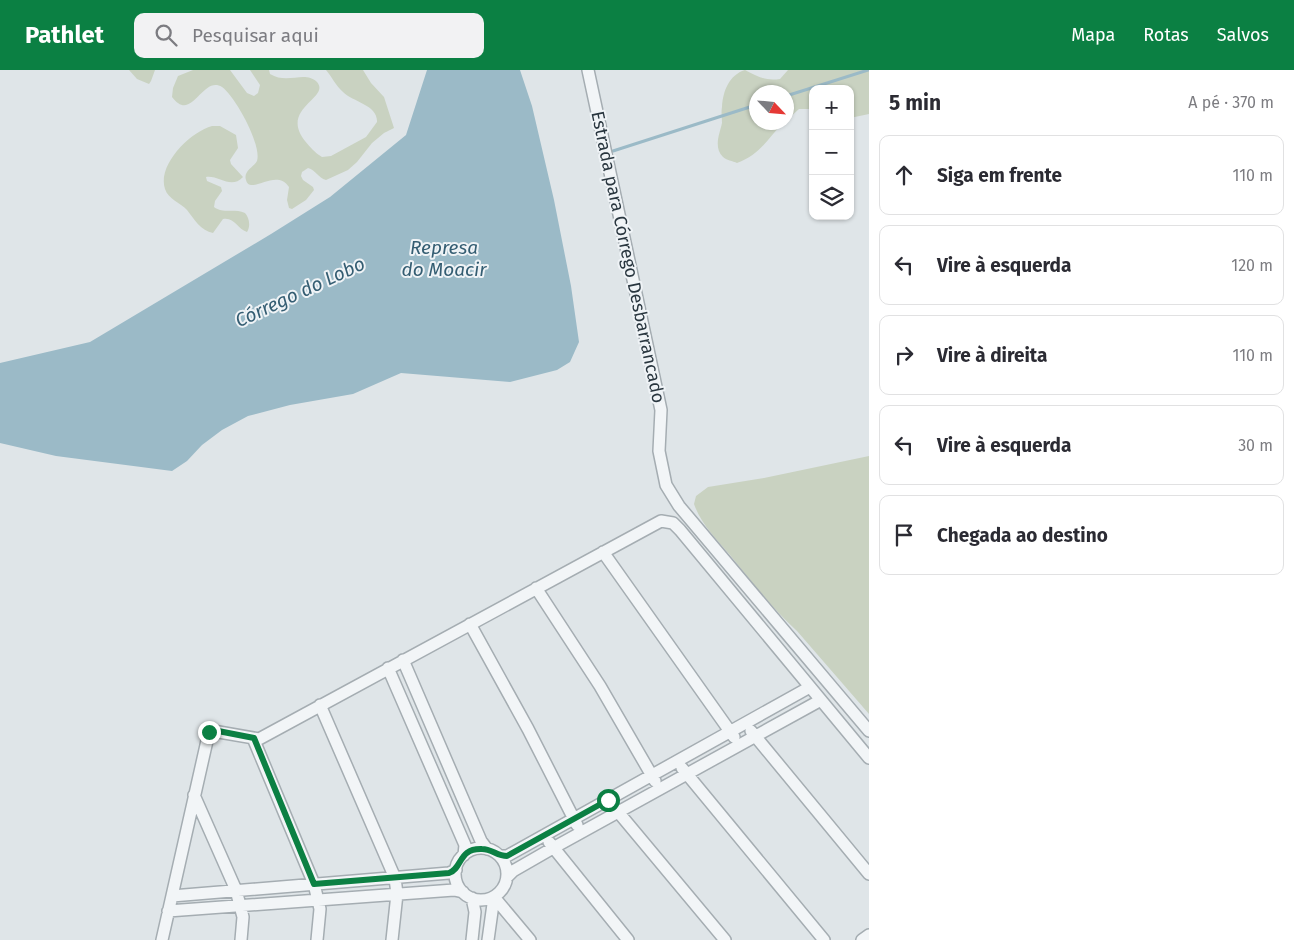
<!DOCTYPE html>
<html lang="pt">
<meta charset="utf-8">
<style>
:root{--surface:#fff;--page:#f2f2f3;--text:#2b2b33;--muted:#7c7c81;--line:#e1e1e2;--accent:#0b8043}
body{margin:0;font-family:"Fira Sans",sans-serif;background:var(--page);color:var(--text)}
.controls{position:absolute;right:15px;top:15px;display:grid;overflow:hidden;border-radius:10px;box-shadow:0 1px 4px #0004}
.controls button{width:45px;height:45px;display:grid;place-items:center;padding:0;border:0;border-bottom:1px solid var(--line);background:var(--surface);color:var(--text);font:25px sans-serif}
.compass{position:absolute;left:749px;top:15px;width:45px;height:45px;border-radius:50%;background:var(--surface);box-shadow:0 1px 4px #0004;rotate:116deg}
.stop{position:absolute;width:15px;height:15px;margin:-11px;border:4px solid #0b8043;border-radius:50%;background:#fff}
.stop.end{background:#0b8043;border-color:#fff;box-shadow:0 1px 5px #0008}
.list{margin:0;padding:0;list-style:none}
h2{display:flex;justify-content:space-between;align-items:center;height:65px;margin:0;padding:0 20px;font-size:21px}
h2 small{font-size:16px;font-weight:400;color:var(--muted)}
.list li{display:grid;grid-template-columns:32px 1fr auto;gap:15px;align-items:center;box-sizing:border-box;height:80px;margin:0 10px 10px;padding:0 10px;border:1px solid var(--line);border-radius:10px}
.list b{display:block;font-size:19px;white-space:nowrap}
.list em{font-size:16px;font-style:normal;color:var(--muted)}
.icon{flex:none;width:28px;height:28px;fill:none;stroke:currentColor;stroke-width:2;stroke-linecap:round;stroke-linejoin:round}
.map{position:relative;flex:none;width:869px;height:870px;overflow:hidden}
header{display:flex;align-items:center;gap:30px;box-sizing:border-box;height:70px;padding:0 25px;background:var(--accent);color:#fff}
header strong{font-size:24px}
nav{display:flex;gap:28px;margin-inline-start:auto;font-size:18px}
.search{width:350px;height:45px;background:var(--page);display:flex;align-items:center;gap:12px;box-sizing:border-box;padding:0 18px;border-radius:10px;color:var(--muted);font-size:19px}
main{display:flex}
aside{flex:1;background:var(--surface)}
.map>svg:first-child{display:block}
.green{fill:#c9d2c1}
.water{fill:#9bbac7}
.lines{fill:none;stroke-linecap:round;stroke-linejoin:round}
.stream{stroke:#9bbac7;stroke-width:3}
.minor-casing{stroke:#a5adb2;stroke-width:14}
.minor{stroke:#f2f5f7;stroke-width:11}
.route{stroke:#0b8043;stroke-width:6}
.labels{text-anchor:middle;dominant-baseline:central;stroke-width:4;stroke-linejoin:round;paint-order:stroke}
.street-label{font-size:18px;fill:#29363f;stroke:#eff3f6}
.water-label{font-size:19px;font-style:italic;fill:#345d72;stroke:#eff3f6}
</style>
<header>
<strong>Pathlet</strong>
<div class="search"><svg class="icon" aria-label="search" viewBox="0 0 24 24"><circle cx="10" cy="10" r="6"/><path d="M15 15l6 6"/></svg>Pesquisar aqui</div>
<nav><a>Mapa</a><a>Rotas</a><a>Salvos</a></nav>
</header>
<main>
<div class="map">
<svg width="869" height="870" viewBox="0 0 869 870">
<rect width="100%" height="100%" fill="#dfe5e8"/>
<path class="green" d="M129 0H155L151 11 149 14 137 9Z
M193 0H230L247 23 254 26 258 23 260 15 250 0H269L270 4C288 15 304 0 317 12 331 28 279 38 305 71 310 77 315 83 322 87L331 86 366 67 377 52C378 35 353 32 343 22 336 16 332 7 326 0H363L371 13 384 27 394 58 384 63 372 73 357 92 348 100 326 110C318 108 316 100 308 98L302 102 301 106 303 110 313 117 314 120 306 130 292 139 289 138 287 130 289 117C276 97 250 126 246 110 243 101 254 97 257 91 262 75 235 26 222 17 202 5 192 54 172 27L173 18 178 6Z
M745 0C758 7 766 11 780 9L788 0H869V44L850 48V19H813V39H799L787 50 786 22H756V52L783 53C768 68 760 85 737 93 733 91 726 90 723 87 713 77 720 63 722 53 722 48 721 42 722 37 723 21 729 5 745 0Z
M212 56H220L236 65 238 78 230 90 231 94 243 107C231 120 219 105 206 107L207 111 221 117 222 121 215 131 214 137C223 144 234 138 245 143 249 147 251 156 247 162 237 159 235 147 223 149L213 163C201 161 194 149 187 140 181 133 168 129 165 119 157 95 190 62 212 56Z
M869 386V644L797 561C772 538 751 511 730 485 717 470 701 454 694 434L696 426 708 417 764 408Z"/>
<path class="water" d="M427 0H520L532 36 554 130 571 216 579 272 570 292 557 300 510 312 401 303 353 324 290 335 248 346 222 360 202 375 187 391 172 401 56 386 0 373V293L90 272 271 164 330 127 406 65Z"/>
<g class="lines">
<path class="stream" d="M786 26 868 0
M613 81 756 35"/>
<g class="minor-casing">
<path id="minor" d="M588 0 661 340 659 381 666 415 679 436 869 661
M603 482 734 667
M536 518 600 616 655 711
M470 554 528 659 577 755
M403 590 481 771 487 779
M388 598 465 775 464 785
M320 635 395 808 397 824 392 870
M751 661 869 804
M253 668 314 814 320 839 317 870
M682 698 824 870
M194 725 236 820 243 847 241 870
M614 737 725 870
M549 772 628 870
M455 804a26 26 0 1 1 52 0a26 26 0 1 1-52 0Z
M500 786H507L810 617
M507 807 513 801 553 778 821 630
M172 826 449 803 456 800
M494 827 530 870
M472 828 475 842 472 870
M168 841 454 820 463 822
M162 870 209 662 213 661 259 669 661 451 673 453 680 460 869 688
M488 870 494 827
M862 870 869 865"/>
</g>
<use href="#minor" class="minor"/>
</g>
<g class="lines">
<path class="route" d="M209 662 213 660 254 668 314 814 449 803C463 798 458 778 482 779 492 779 497 786 507 786L608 730"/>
</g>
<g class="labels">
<g class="street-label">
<text transform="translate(628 187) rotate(78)">Estrada para Córrego Desbarrancado</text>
</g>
<g class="water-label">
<text x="444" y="177">Represa<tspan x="444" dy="22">do Moacir</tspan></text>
<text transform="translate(300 222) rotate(-25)">Córrego do Lobo</text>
</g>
</g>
</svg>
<div class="controls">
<button>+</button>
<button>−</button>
<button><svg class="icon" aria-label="layers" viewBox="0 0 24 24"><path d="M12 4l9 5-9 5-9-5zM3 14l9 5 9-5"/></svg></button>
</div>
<svg class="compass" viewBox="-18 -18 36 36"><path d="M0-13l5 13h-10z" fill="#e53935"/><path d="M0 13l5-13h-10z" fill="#7c7c81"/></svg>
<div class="stop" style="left:608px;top:730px"></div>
<div class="stop end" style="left:209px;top:662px"></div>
</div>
<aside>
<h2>5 min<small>A pé · 370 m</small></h2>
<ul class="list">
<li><svg class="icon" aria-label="ahead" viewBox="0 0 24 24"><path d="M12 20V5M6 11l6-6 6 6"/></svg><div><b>Siga em frente</b></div><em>110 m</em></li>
<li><svg class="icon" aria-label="left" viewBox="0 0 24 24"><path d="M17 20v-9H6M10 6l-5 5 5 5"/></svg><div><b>Vire à esquerda</b></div><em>120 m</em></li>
<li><svg class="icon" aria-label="right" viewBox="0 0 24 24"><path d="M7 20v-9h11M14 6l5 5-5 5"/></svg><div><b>Vire à direita</b></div><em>110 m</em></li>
<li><svg class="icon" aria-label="left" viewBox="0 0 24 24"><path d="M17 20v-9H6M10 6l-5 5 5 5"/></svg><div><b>Vire à esquerda</b></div><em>30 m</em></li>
<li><svg class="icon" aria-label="arrive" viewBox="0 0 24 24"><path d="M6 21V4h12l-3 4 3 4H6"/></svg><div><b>Chegada ao destino</b></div></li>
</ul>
</aside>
</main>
